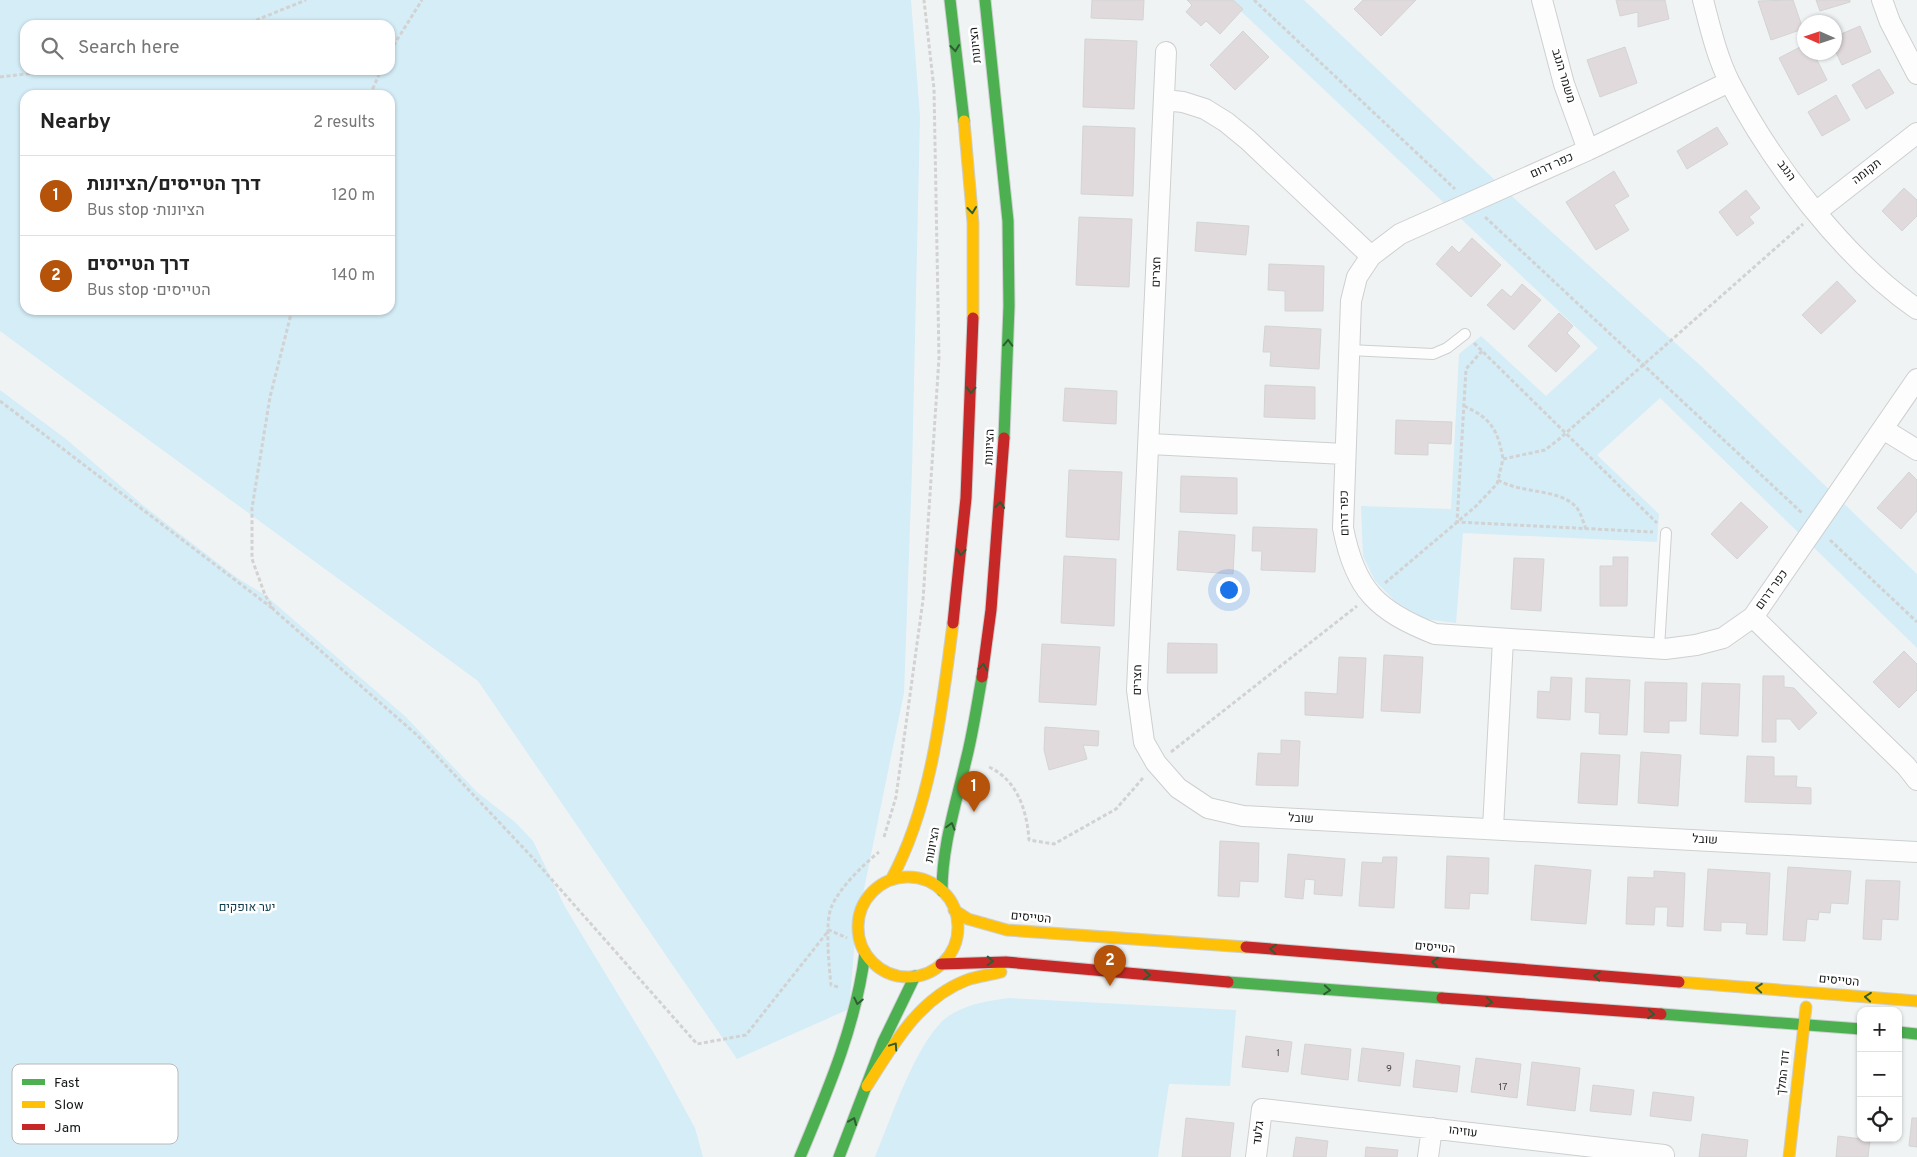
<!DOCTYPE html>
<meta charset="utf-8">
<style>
:root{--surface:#fff;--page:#f6f6f6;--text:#222;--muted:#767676;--line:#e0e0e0;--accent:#b45309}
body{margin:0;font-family:Overpass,Heebo,sans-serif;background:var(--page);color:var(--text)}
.controls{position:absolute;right:15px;bottom:15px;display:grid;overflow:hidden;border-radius:10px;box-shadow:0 1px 4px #0004}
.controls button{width:45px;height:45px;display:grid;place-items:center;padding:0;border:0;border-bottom:1px solid var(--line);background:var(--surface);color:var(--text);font:25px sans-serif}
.compass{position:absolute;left:1797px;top:15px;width:45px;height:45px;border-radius:50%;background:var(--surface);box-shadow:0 1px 4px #0004;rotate:273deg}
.you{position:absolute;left:1228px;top:589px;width:18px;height:18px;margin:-12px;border:4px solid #fff;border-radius:50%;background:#1a73e8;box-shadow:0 0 0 8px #1a73e833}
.badge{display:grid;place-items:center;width:32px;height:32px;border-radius:50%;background:var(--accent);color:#fff;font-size:16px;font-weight:700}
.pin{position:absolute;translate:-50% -41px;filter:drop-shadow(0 1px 2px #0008)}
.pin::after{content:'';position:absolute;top:26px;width:18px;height:15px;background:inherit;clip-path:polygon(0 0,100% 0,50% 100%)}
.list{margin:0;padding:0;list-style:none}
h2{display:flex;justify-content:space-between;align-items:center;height:65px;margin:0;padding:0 20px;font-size:21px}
h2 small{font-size:16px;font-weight:400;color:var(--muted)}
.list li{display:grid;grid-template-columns:32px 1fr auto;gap:15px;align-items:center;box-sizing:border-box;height:80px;padding:0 20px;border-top:1px solid var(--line)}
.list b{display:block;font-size:19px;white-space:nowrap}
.list p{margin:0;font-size:16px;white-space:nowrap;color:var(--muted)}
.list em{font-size:16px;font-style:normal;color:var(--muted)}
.icon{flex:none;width:28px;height:28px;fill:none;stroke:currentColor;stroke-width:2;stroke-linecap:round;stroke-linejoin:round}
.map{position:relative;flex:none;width:1917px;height:1157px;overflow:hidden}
.search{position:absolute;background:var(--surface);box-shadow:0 1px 4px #0004;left:20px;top:20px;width:375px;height:55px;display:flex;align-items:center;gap:12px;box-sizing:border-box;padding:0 18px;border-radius:15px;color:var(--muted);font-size:19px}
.panel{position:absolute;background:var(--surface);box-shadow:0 1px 4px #0004;left:20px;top:90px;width:375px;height:225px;border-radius:15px}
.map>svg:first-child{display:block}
.green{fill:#d4edf7;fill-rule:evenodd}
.building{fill:#e1dadc;stroke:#d3d4d4}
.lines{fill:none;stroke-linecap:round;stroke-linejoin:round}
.lane-casing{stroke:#cdcfd0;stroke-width:12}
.street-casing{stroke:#cdcfd0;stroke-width:22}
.fast-casing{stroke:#cdcfd0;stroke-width:13}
.slow-casing{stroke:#cdcfd0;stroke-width:13}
.jam-casing{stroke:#cdcfd0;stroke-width:13}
.path{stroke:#d2d2d2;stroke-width:3;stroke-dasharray:4 2.5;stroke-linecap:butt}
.lane{stroke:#fdfdfd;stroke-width:10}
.street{stroke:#fdfdfd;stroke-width:20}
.fast{stroke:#4caf50;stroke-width:11}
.slow{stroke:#ffc107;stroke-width:11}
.jam{stroke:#c62828;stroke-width:11}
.oneway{stroke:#2f5c32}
.labels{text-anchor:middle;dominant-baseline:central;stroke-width:5;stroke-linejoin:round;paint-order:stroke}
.number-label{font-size:10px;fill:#4d4c4d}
.street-label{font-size:12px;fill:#171919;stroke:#fff}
.park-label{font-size:12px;fill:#0f3d4c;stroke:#fff}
.key{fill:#fff;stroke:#b9baba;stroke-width:1}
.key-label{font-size:14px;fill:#171919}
</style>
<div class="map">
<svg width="1917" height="1157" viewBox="0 0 1917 1157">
<rect width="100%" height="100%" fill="#f0f3f4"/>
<path class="green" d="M0 0H911L920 116 912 470 904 693 856 928 849 1009 737 1059 478 681 0 331ZM25 25H390V70H25ZM25 95H390V310H25Z
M1229 0H1304L1515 199 1701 366 1917 574V648L1660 398 1597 455 1659 514 1657 542 1463 533 1456 623 1424 619 1396 602 1375 581 1363 556 1361 506 1451 509 1459 354 1481 336 1546 396 1598 348Z
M0 390 66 439 145 507 236 577 265 595 406 717 477 792 515 822 533 841 565 907 658 1060 695 1128 703 1157H0Z
M1008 998 1236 1010 1230 1086 1169 1084 1158 1157H875C890 1122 918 1035 950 1015 968 1004 987 1001 1008 998Z"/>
<path class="building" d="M1092 0H1144L1143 20 1091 18Z
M1187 0H1233L1243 9 1220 34 1206 21 1201 26 1186 12 1192 5Z
M1363 0H1416L1381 36 1354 9Z
M1616 0H1665L1669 19 1638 27V12L1620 16Z
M1793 0 1803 29 1771 40 1758 1Z
M1816 0H1850V2L1820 11Z
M1860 26 1871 52 1842 65 1834 48V37Z
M1243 31 1269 57 1235 90 1210 65Z
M1085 39 1137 41 1134 109 1083 107Z
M1804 45V52H1813L1827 80 1798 95 1779 58Z
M1625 47 1637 83 1600 97 1587 60Z
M1879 69 1894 93 1866 109 1852 85Z
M1836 95 1850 120 1822 136 1808 112Z
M1083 126 1135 128 1133 196 1081 194Z
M1717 127 1728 144 1687 169 1677 151Z
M1614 171 1629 196 1614 205 1629 230 1596 250 1566 202Z
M1904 188 1917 200V216L1902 231 1882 211Z
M1746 190 1760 208 1749 217 1754 223 1737 236 1719 212Z
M1079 217 1132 219 1129 287 1076 285Z
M1197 222 1249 226 1246 255 1195 251Z
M1472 238 1501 265 1471 297 1436 264 1452 246 1459 253Z
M1269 264 1324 266 1323 311H1285V291L1268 290Z
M1837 281 1856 301 1821 334 1802 315Z
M1522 284 1541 300 1514 330 1487 305 1502 289 1511 297Z
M1559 313 1573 326 1567 333 1580 346 1556 372 1528 346Z
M1265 326 1321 329 1319 369 1270 366 1271 352H1263Z
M1265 385 1315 387V419L1264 417Z
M1065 388 1117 391 1116 424 1063 421Z
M1396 420 1452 422 1451 444 1428 443V455L1395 454Z
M1069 470 1122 472 1119 540 1066 537Z
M1909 472 1917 480V511L1901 529 1877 508Z
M1181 476 1237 478V514L1180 512Z
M1741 502 1768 527 1737 559 1711 534Z
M1253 527 1317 529 1315 572 1261 570 1262 551H1252Z
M1179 531 1235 535 1233 574 1177 570Z
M1064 556 1116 559 1114 626 1061 623Z
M1613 557H1628L1627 606H1600V566H1613Z
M1514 558 1544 559 1541 611 1511 609Z
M1168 643 1217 644V673H1167Z
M1042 644 1100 647 1096 705 1039 702Z
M1904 651 1917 664V690L1899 708 1873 682Z
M1384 655 1423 657 1420 713 1381 711Z
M1339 657 1366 658 1363 718 1305 715V692L1337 694Z
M1763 676H1784V687L1794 688 1817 713 1799 730 1790 719H1776V742H1762Z
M1551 677 1572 678 1570 720 1537 718 1538 691 1550 692Z
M1586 678 1630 680 1627 735 1599 734 1600 713 1585 712Z
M1645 682 1687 683 1686 721H1669V733L1644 732Z
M1702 683 1740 684 1738 736 1700 734Z
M1045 727 1099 731 1098 746 1083 745 1087 759 1049 770 1044 750Z
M1281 740 1300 741 1298 786 1256 785 1258 753 1281 754Z
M1641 752 1681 755 1678 806 1638 803Z
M1581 753 1620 755 1617 805 1578 803Z
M1747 756 1774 757V776H1797L1796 787 1811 788V804L1745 802Z
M1220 841 1259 843 1258 882 1240 881 1239 897 1218 896Z
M1288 854 1345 859 1342 896 1314 894 1315 880 1305 879 1303 899 1285 897Z
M1447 856 1489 858 1488 894 1470 893 1469 909 1445 908Z
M1383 857H1397L1394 908 1359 906 1362 862 1382 863Z
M1535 865 1591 870 1586 924 1531 920Z
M1788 867 1851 871 1848 904 1831 903 1830 913 1819 912 1818 920 1807 919 1805 941 1783 940Z
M1708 869 1770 873 1767 935 1746 934 1747 923 1721 922V931L1704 930Z
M1654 871 1685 873 1683 927 1667 926 1668 907H1655L1654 925 1626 924 1628 877 1654 878Z
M1866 880 1900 881 1898 920 1882 919 1881 940 1863 939Z
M1246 1036 1292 1042 1288 1072 1242 1067Z
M1305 1044 1351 1049 1348 1080 1301 1074Z
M1362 1048 1404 1053 1400 1086 1358 1081Z
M1476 1058 1521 1064 1517 1098 1471 1092Z
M1416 1060 1460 1066 1457 1092 1413 1087Z
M1532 1062 1580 1068 1575 1111 1527 1105Z
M1593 1085 1634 1090 1631 1115 1590 1111Z
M1653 1092 1694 1097 1691 1121 1650 1116Z
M1186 1118 1234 1123 1230 1157H1182Z
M1912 1118H1917V1147L1909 1146Z
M1702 1134 1748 1140 1746 1157H1699Z
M1838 1136 1870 1140 1868 1157H1836Z
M1296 1137 1328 1141 1326 1157H1293Z
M1366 1147 1398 1150 1397 1157H1365Z"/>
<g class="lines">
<g class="lane-casing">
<path id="lane" d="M1349 350 1433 354 1447 348 1465 334
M1659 648 1666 533"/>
</g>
<g class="street-casing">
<path id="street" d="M1542 0 1564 84 1588 150
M1703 0C1710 27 1717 58 1730 83 1771 162 1843 258 1917 309
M1882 0 1890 22 1917 74
M1166 52 1137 690 1144 742 1156 763 1178 788 1208 808 1243 816 1917 852
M1729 82 1588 150 1400 234 1371 256 1357 277 1351 301 1343 528C1355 590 1377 611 1435 634L1665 649 1696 645 1723 638 1753 617 1917 379
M1164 100 1183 102 1205 109 1226 122 1248 140 1371 256
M1816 212 1917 133
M1883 429 1917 450
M1150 444 1345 454
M1753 617 1906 766 1917 780
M1493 828 1503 640
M1256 1157 1262 1109 1664 1155
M1428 1157 1432 1128"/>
</g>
<g class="fast-casing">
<path id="fast" d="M950 0 964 121
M985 0 1008 221 1009 306 1004 438
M942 891C942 846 956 804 966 760 973 733 977 704 982 677
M1228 982 1442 998
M1661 1014 1861 1029
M1898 1032 1917 1034
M800 1157C828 1090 856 1025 865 953
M839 1157 883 1042 915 976"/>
</g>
<g class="slow-casing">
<path id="slow" d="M964 121 973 223V318
M858 927a50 50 0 1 1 100 0a50 50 0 1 1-100 0Z
M891 880C932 805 942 707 953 623
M954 910 968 919 1007 930 1246 947
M1679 982 1917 1001
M867 1086C893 1045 919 998 967 980 978 976 990 975 1001 972
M1789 1157 1806 1007"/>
</g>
<g class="jam-casing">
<path id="jam" d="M953 623 966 498 973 318
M982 677 991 610 1004 438
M1246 947 1679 982
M941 964 1006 962 1228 982
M1442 998 1661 1014"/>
</g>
<path class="path" d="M1254 0 1455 189
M244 25 306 0
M390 51 422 0
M0 77 58 70
M370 95 381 70
M1485 217 1802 513
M292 310 270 397 252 508V559L265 595 274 610 417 735 531 856 697 1044 746 1035 829 930 847 938
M1474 343 1657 523
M1482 351 1466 369 1457 522 1653 532
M0 401 272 608
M1464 406C1491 418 1498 430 1503 459
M1498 480C1521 494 1559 488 1576 507 1581 512 1583 522 1586 529
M1830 540 1917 622
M1385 583 1475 507 1497 484 1503 459 1545 450 1558 440 1803 224
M1171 752 1357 606
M989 767C1017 780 1027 810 1029 840L1054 844 1116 809 1143 778
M884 837 896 797 923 600 939 358 934 89 924 0
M838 987 831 985C829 967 825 923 831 908 839 888 863 865 879 852"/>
<use href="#lane" class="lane"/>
<use href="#street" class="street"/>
<use href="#fast" class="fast"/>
<use href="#slow" class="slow"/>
<use href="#jam" class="jam"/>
</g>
<defs><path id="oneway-chevron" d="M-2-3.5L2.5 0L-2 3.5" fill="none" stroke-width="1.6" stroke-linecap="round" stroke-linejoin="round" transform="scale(1.25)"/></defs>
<g class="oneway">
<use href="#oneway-chevron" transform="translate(955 48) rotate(84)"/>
<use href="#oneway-chevron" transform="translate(972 210) rotate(84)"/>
<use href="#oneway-chevron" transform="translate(1008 343) rotate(-88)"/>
<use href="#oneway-chevron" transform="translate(971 390) rotate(92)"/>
<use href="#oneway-chevron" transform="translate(1000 505) rotate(-85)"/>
<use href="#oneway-chevron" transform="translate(961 552) rotate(95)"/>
<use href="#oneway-chevron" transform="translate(983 667) rotate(-82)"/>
<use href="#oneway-chevron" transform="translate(951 826) rotate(-74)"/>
<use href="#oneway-chevron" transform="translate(1273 949) rotate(-176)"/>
<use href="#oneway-chevron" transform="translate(990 961) rotate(2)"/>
<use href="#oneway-chevron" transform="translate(1435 962) rotate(-175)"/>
<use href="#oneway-chevron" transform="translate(1147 975) rotate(5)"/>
<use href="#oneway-chevron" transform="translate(1597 976) rotate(-175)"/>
<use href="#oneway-chevron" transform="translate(1759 988) rotate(-176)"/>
<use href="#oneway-chevron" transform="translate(1327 990) rotate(4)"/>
<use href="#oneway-chevron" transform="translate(1868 997) rotate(-175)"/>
<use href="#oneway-chevron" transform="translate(858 1001) rotate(102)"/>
<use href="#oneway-chevron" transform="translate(1489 1002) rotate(4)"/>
<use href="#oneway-chevron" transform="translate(1651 1014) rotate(4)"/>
<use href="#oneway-chevron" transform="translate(894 1046) rotate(-56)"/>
<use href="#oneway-chevron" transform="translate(853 1121) rotate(-68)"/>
</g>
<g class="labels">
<g class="number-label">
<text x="1278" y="1053">1</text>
<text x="1389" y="1069">9</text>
<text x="1503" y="1087">17</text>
</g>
<g class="street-label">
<text transform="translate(976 45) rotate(-96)">הציונות</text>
<text transform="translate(1563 76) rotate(73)">משמר הנגב</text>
<text transform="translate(1552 166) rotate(-24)">כפר דרום</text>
<text transform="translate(1786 171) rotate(54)">הנגב</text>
<text transform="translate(1867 172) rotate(-38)">תקומה</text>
<text transform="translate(1157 272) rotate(-88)">חצרים</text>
<text transform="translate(990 447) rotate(-88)">הציונות</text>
<text transform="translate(1345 513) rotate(-91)">כפר דרום</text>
<text transform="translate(1772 590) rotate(-54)">כפר דרום</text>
<text transform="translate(1138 680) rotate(-89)">חצרים</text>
<text transform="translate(1301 819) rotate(3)">שובל</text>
<text transform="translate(1705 840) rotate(3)">שובל</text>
<text transform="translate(933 845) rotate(-79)">הציונות</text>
<text transform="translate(1031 918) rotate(5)">הטייסים</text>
<text transform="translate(1435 948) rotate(5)">הטייסים</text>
<text transform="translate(1839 981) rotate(5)">הטייסים</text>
<text transform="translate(1784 1073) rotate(-84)">דוד המלך</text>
<text transform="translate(1463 1132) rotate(7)">עוזיהו</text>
<text transform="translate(1259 1133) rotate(-83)">גלעד</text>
</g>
<g class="park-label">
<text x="247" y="908">יער אופקים</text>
</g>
</g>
<rect x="12" y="1064" width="166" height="80" rx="8" class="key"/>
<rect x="22" y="1079" width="23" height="6" fill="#4caf50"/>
<rect x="22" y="1101" width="23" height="7" fill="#ffc107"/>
<rect x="22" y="1124" width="23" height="6" fill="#c62828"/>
<g class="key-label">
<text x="54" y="1087">Fast</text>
<text x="54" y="1109">Slow</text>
<text x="54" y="1132">Jam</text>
</g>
</svg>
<div class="controls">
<button>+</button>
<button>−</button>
<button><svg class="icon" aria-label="locate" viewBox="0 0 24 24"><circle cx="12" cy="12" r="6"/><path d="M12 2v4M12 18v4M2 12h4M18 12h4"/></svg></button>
</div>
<svg class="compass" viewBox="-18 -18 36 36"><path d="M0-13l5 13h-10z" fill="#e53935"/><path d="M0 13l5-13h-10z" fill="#767676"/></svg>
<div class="you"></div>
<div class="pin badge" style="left:974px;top:812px">1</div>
<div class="pin badge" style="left:1110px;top:986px">2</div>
<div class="search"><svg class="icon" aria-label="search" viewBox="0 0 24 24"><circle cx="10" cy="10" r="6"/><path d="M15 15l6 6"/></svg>Search here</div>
<section class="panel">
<h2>Nearby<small>2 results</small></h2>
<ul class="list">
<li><span class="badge">1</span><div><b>דרך הטייסים/הציונות</b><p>Bus stop · הציונות</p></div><em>120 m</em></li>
<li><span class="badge">2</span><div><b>דרך הטייסים</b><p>Bus stop · הטייסים</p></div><em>140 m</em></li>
</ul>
</section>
</div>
